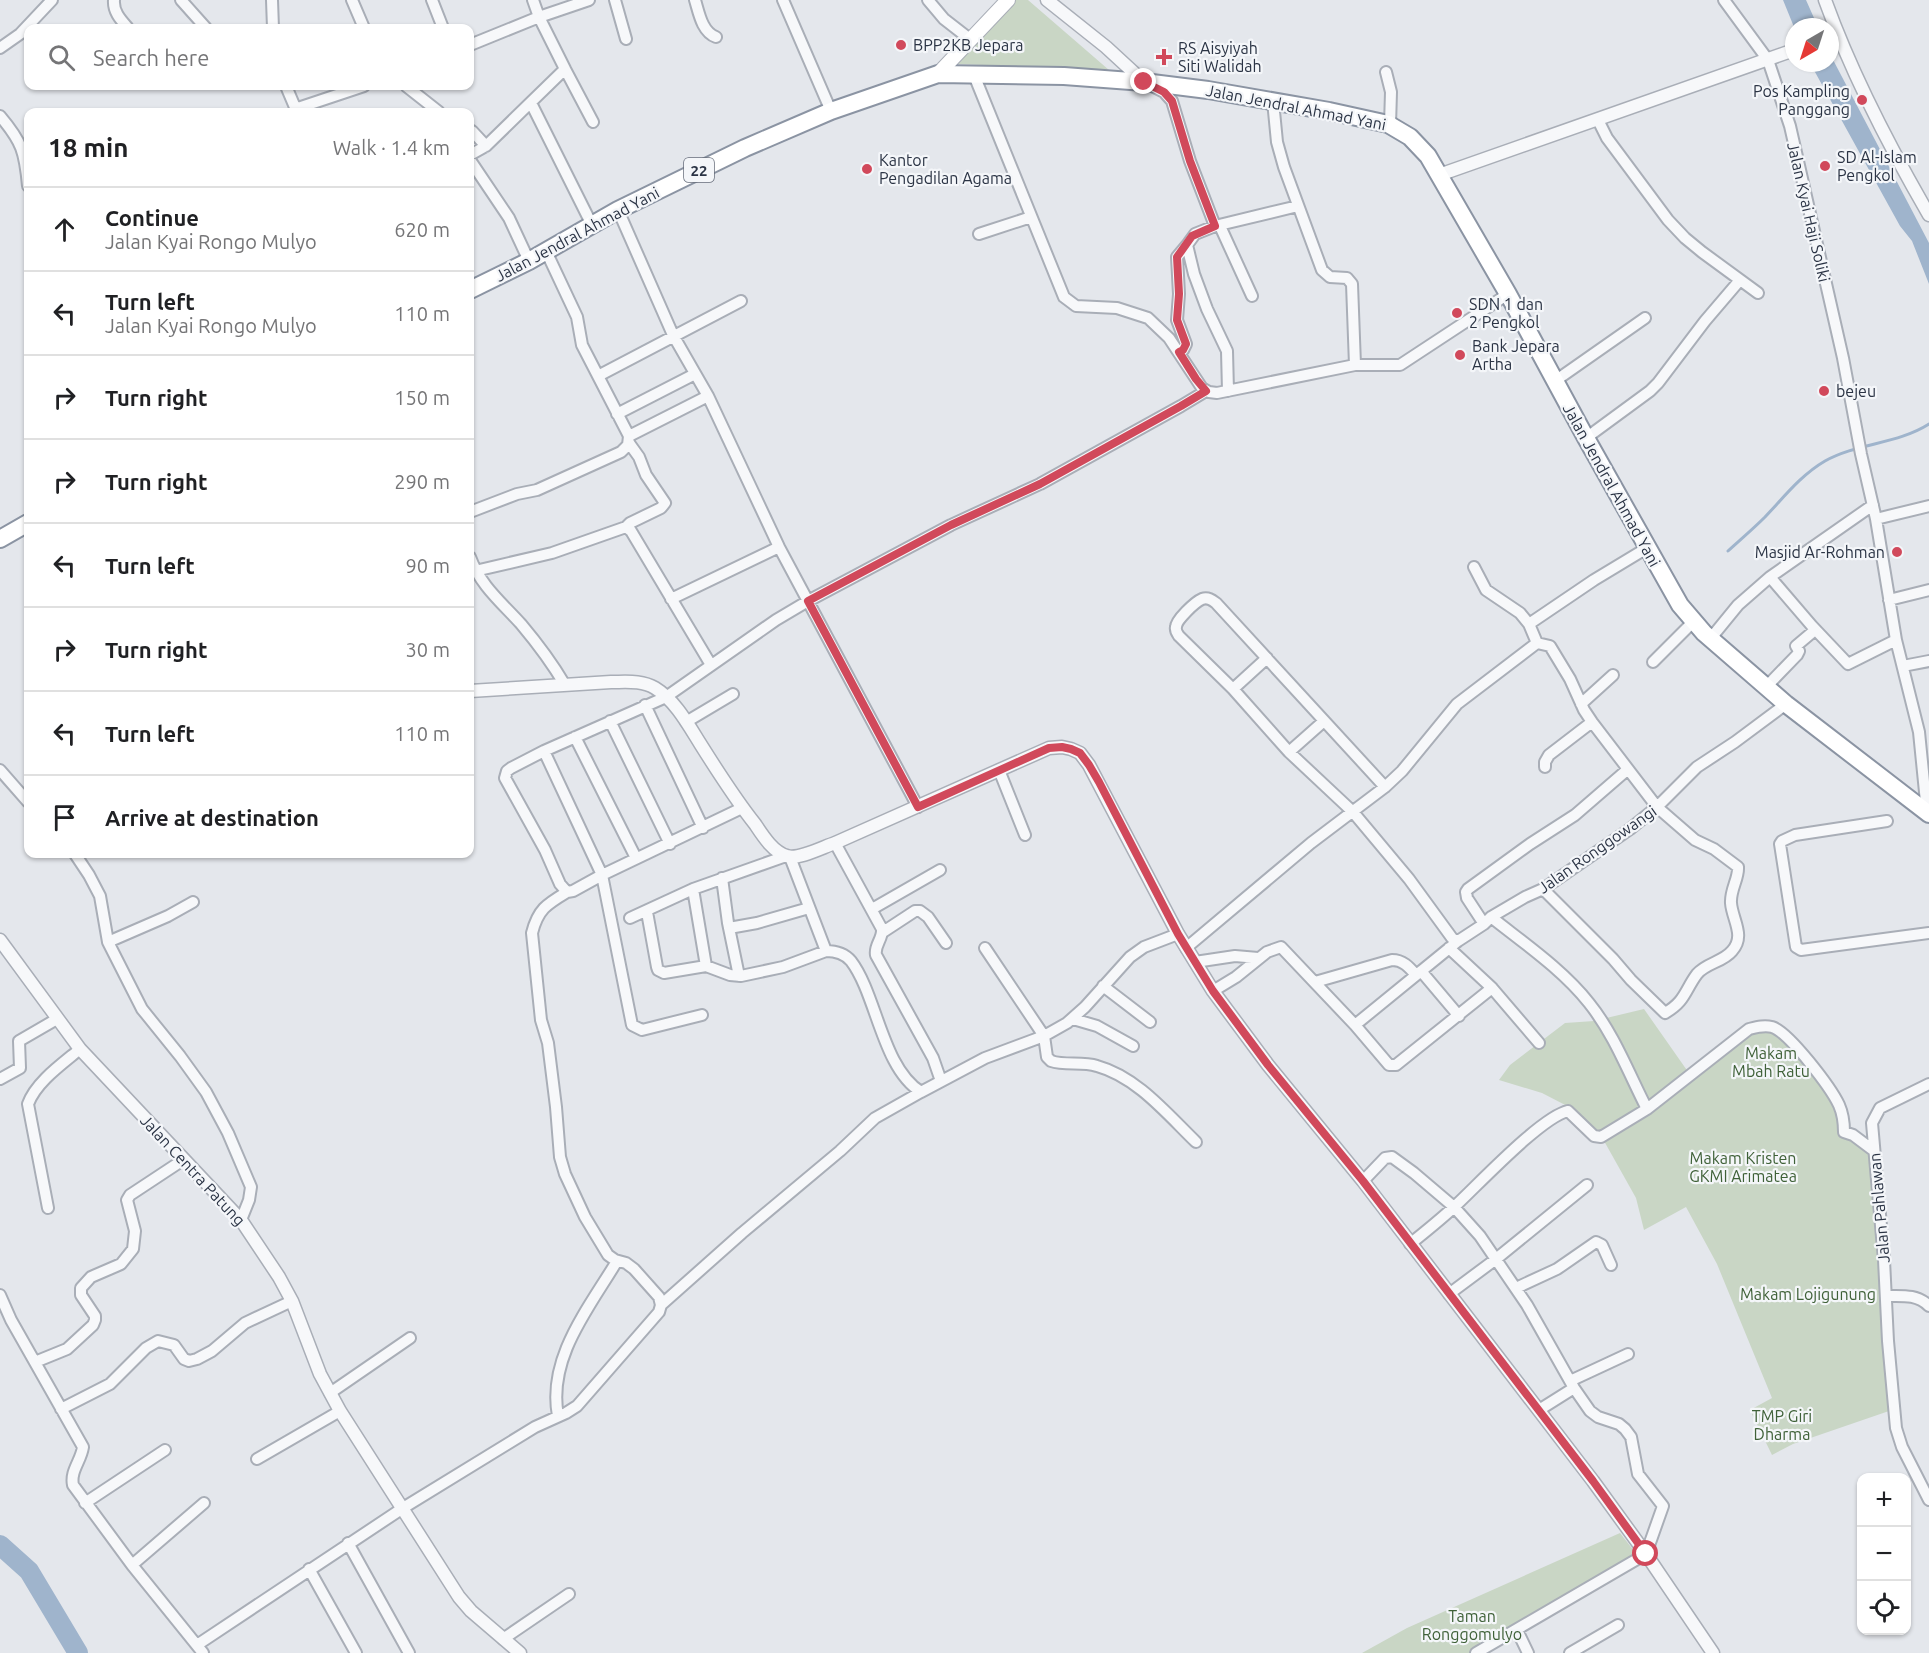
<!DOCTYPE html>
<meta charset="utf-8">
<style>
:root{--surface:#fff;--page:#f6f6f6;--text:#202124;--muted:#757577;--line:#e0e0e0}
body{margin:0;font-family:Ubuntu,sans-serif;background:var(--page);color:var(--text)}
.controls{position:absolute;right:18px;bottom:18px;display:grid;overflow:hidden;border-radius:12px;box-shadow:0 2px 4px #0004}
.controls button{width:54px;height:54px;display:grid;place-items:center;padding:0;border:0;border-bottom:2px solid var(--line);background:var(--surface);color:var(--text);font:30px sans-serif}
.compass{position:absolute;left:1785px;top:18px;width:54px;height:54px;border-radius:50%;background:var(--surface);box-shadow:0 2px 4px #0004;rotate:219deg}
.stop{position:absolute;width:18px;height:18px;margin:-14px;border:4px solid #d1495b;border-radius:50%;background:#fff}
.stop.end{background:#d1495b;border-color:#fff;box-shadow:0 2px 6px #0008}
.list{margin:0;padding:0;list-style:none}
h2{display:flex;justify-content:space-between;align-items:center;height:78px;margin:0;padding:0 24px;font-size:26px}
h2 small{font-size:20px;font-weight:400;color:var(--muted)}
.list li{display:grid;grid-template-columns:39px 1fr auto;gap:18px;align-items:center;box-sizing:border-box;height:84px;padding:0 24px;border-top:2px solid var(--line)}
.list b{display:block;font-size:22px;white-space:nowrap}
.list p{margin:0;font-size:20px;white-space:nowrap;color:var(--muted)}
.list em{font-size:20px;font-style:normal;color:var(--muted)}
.icon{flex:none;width:33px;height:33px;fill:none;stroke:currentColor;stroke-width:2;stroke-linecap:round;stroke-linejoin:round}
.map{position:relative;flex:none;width:1929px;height:1653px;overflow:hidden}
.search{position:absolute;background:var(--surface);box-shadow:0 2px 4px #0004;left:24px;top:24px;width:450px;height:66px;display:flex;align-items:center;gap:15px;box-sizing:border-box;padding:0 21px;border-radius:12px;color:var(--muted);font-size:22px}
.panel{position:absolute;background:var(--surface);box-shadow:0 2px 4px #0004;left:24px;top:108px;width:450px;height:750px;border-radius:12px}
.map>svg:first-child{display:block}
.green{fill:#c9d6c5}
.water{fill:#9fb4cc}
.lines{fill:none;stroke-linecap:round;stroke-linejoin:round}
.stream{stroke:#9fb4cc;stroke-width:3}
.river{stroke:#9fb4cc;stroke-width:20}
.minor-casing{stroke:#a9aeb7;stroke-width:14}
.tertiary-casing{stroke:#a9aeb7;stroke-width:15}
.secondary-casing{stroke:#a9aeb7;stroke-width:16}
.trunk-casing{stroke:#8b94a3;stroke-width:20}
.minor{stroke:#f7f8fa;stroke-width:10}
.tertiary{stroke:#f7f8fa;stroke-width:12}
.secondary{stroke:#fff;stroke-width:14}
.trunk{stroke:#fff;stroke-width:16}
.route{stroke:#d1495b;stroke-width:8}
.poi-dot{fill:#d1495b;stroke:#f4f6f9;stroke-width:2}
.labels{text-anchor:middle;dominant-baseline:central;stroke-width:4.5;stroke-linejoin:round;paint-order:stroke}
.shield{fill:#f4f6f9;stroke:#676e7b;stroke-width:1.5}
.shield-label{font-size:15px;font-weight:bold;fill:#2b3445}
.poi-label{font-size:16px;fill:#2b3445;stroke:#f4f6f9;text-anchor:start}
.street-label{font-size:16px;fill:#2b3445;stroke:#f4f6f9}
.park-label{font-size:16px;fill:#3f6138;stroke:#f4f6f9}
</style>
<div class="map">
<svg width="1929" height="1653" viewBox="0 0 1929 1653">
<rect width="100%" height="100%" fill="#e4e7ec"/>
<path class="green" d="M1015 0H1028L1109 70 958 64Z
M1644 1009 1691 1076 1750 1030H1778L1837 1104 1844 1134 1871 1152 1889 1411 1793 1444 1772 1455 1750 1410 1772 1398 1717 1264 1686 1207 1644 1230 1636 1198 1599 1132 1571 1108 1542 1093 1499 1080 1510 1065 1565 1023 1594 1021Z
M1620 1533 1638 1556 1473 1653H1362L1407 1628Z"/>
<path class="water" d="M1783 0H1806L1818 27H1794Z
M1830 54 1929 243V284L1912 241 1900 226 1810 63H1830Z"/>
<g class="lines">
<path class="stream" d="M1728 551C1740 540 1753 529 1765 517 1784 497 1801 475 1825 461 1857 443 1898 444 1929 424"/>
<path class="river" d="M0 1545 29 1571 78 1653"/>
<g class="minor-casing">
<path id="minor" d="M114 0C113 12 121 20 128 28
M181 0 206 28
M272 0 273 28
M352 0 364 28
M432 0 443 28
M615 0 626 39
M695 0C699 13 702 32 716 37
M783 0 831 111
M928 0 944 19 971 40
M1724 0 1768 60 1790 126 1843 358 1861 454 1876 519 1896 640 1919 732 1927 812
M470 45 539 17 589 0
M0 48 20 34 52 0
M565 69 593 122
M1386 72 1391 92 1390 125
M974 75 1064 297 1076 306 1117 308 1148 318 1169 338 1202 388 1209 392 1217 393 1355 365H1400L1508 294
M286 86 297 112
M406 86 439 112
M1154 87 1164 92 1172 101 1190 161 1215 226
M1273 101 1277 142 1284 167 1322 270 1330 277 1347 278 1352 284 1355 365
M531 103 592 225
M295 109 364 86
M0 116C22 142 25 152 28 186
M1598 120 1607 138 1668 220 1685 238 1702 252 1758 293
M472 131 486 146
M470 155 486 146 565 69 539 17 533 0
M470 160 509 218 529 261
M618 210 673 335 708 396 779 547 918 807
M1220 226 1252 296
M979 234 1031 217
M1179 352 1183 350 1186 344 1177 320 1179 294 1177 257 1187 245
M598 376 741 301
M1555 381 1645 318
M1228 391 1227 351 1207 309 1194 274 1187 245 1195 234 1215 226 1298 206
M617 414 695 374
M629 436 708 396
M1586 438 1650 391 1658 383 1705 321 1740 280
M470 512 517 494 537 490 621 452 628 445 629 436 582 345 577 317 546 251
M1876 519 1929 506
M626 527 630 523 661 508 665 503 646 475 639 457 629 443
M470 557C480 585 501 602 521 624 537 643 552 663 565 685
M1474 567 1486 590 1520 613 1529 624 1537 643
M475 571 552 553 626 527 631 531 711 665
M1770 577 1812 626 1848 664 1896 640
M671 599 779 547
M1889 600 1929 590
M1529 624 1594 580 1647 548
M1711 638 1738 605 1770 577 1873 505
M1653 662 1693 622
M1903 666 1929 661
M1766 687 1797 655 1799 651 1796 646 1815 630
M1233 689 1267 658
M1581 704 1613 675
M645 705 703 828
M610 721 670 844
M686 722 733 694
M575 737 636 858
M544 751 602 875 632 1025 642 1030 702 1015
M1289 752 1324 721
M1545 767V762L1549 755 1592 722
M0 770 28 802
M999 770 1025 835
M1627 770 1575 815 1530 844 1468 889 1466 892 1467 898 1484 924 1491 917 1525 897 1543 889 1630 829 1657 807 1697 767 1735 742 1786 704
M1385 787 1216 603C1212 600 1208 597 1202 599 1195 602 1176 620 1176 627 1175 631 1177 633 1179 636L1233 689 1289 752 1353 812 1409 879 1452 938 1458 941 1484 924
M742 808 602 875 573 891 567 892 560 884 545 850 505 778 507 771 511 768 544 751 666 697 776 620 808 601 951 525 1040 484 1181 406 1206 391
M1887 821 1795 835 1782 841 1780 844 1796 947 1801 950 1929 933
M835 843 882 929C883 939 874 945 876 955L933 1058 941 1081
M75 854 89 875 100 896 108 942 142 1009 180 1056 206 1092 228 1133 251 1187 249 1200 241 1220
M790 857 826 951
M722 878 728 923 739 976
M693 889 706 966
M872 909 940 870
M647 912 657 967 658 970 664 973 706 966 730 975 741 976 783 967 826 951C835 951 845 954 851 961 877 995 882 1068 921 1092L985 1058 1044 1036 1067 1023 1085 1007 1130 957 1144 947 1178 934
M1491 917C1525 944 1563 970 1589 1003 1614 1034 1629 1074 1647 1109
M630 918 693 889 786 856
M729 928 757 923 809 908
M883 932 915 911H920L928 917 946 943
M108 942 168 916 193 902
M985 948 1044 1036 1047 1057 1051 1061C1065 1066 1082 1061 1097 1066 1137 1077 1167 1114 1196 1142
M1186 948 1311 843 1385 787 1402 771 1457 704 1537 643 1550 646 1570 679 1584 710 1592 722 1657 807 1695 840 1714 849 1738 867C1739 878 1730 890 1731 903 1732 919 1746 936 1732 951 1723 962 1706 963 1697 974 1685 990 1685 1002 1665 1013L1631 980 1613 959 1543 889
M1195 962 1235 956 1258 958
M1421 971 1459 1016
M1315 982 1392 960C1403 960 1409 967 1416 975
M1103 986 1150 1022
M1492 988 1539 1043
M1213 991 1236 977 1267 952 1281 947 1355 1025 1458 941
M1073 1019 1097 1026 1133 1046
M1355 1025 1389 1065H1396L1492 988 1449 948
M0 1079 20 1068 19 1041 57 1019
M1929 1084 1880 1108 1872 1123 1884 1260 1888 1341 1896 1428 1902 1447 1929 1500
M1363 1181 1385 1158 1392 1157 1414 1173 1454 1207 1480 1236 1527 1305 1574 1388 1590 1411 1598 1417 1619 1424 1625 1429 1631 1437 1638 1474 1663 1506 1646 1554 1476 1653
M48 1208 28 1104C36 1082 62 1064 80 1049
M1410 1244C1425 1232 1440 1220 1454 1207 1477 1186 1541 1117 1568 1111L1594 1136 1601 1137 1647 1109 1749 1029C1757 1027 1764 1025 1772 1027 1789 1032 1831 1088 1839 1105 1843 1114 1844 1122 1844 1132L1853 1135 1873 1150
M1516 1288 1557 1269 1596 1242 1602 1245 1611 1265
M1449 1294 1496 1259 1587 1185
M0 1295 11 1320 83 1447C81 1461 70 1471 73 1485L132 1565 203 1653
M1886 1296C1902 1296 1917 1294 1929 1306
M661 1305 742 1233 840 1151 875 1118 921 1092
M35 1362 67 1349 93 1325 95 1320V1316L81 1295V1288L91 1277 121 1264 133 1249 135 1231 127 1200 130 1195 183 1160
M1570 1381 1628 1354
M330 1393 410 1338
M61 1409 110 1384 146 1348 158 1341 174 1345 184 1359 189 1361 197 1359 212 1351 245 1323 292 1301
M1539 1410 1574 1388
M558 1416C547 1358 589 1308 617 1261
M257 1459 340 1411
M85 1503 165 1450
M348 1543 409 1653
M132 1565 204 1503
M309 1569 356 1653
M1517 1630 1528 1653
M503 1639 569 1594
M197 1645 403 1508 535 1427 566 1413 577 1406 659 1312 661 1305 659 1297 634 1269 626 1263 615 1260 608 1255 585 1217 565 1174 560 1157 556 1107 548 1043 541 1020 532 933C538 909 547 904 567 892
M1570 1653 1618 1625"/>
</g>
<g class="tertiary-casing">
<path id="tertiary" d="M1047 0 1106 47 1144 82
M1825 0C1852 75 1889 146 1929 215
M1439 175 1794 50
M470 691 611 682C626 682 642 680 655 688 675 700 689 726 701 745 718 772 735 799 755 824 763 836 773 852 787 856 798 860 823 847 835 843L1049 748 1062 747 1071 749 1080 753 1089 765 1178 934 1213 991 1268 1065 1363 1181 1593 1481 1646 1554 1713 1653
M0 940 80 1049 241 1220 279 1277 292 1301 320 1374 340 1411 459 1597 471 1611 520 1653"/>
</g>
<g class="secondary-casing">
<path id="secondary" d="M938 74 1008 0"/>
</g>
<g class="trunk-casing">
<path id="trunk" d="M470 290 529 261 618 210 745 148 831 111 938 74 1064 76 1144 82 1208 90 1329 111 1388 124 1410 137 1428 156 1508 294 1586 438 1680 605 1704 633 1786 704 1929 814
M0 539 28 523"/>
</g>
<use href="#minor" class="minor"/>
<use href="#tertiary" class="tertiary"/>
<use href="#secondary" class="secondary"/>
<use href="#trunk" class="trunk"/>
</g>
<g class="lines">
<path class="route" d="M1144 82 1164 92 1172 101 1190 161 1215 226 1192 236 1177 257 1179 294 1177 320 1186 344 1183 350 1179 352 1196 379 1206 391 1181 406 1040 484 951 525 808 601 918 807 1049 748 1062 747 1071 749 1080 753 1089 765 1099 782 1178 934 1213 991 1268 1065 1363 1181 1593 1481 1646 1554"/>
</g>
<g class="poi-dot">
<circle cx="901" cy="45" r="6"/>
<path d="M1161 48h6v6h6v6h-6v6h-6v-6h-6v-6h6z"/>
<circle cx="1862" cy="100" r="6"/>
<circle cx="1825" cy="166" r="6"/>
<circle cx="867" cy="169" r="6"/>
<circle cx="1457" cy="313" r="6"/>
<circle cx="1460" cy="355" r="6"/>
<circle cx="1824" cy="391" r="6"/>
<circle cx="1897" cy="552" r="6"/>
</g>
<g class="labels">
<rect class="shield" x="684" y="158" width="30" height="24" rx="4.5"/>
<g class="shield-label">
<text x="699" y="170">22</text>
</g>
<g class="poi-label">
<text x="913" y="45">BPP2KB Jepara</text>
<text x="1178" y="48">RS Aisyiyah<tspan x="1178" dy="18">Siti Walidah</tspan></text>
<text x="1850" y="91" text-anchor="end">Pos Kampling<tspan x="1850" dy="18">Panggang</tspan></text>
<text x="1837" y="157">SD Al-Islam<tspan x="1837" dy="18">Pengkol</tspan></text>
<text x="879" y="160">Kantor<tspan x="879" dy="18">Pengadilan Agama</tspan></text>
<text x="1469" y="304">SDN 1 dan<tspan x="1469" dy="18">2 Pengkol</tspan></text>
<text x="1472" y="346">Bank Jepara<tspan x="1472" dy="18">Artha</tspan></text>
<text x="1836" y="391">bejeu</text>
<text x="1885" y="552" text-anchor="end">Masjid Ar-Rohman</text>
</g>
<g class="street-label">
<text transform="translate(1296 107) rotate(11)">Jalan Jendral Ahmad Yani</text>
<text transform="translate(1809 212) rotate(77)">Jalan Kyai Haji Soliki</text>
<text transform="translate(577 234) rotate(-28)">Jalan Jendral Ahmad Yani</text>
<text transform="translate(1612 485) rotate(61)">Jalan Jendral Ahmad Yani</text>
<text transform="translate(1597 849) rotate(-35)">Jalan Ronggowangi</text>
<text transform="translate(193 1170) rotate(47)">Jalan Centra Patung</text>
<text transform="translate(1879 1208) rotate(-95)">Jalan Pahlawan</text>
</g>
<g class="park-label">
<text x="1771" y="1053">Makam<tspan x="1771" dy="18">Mbah Ratu</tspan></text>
<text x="1743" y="1158">Makam Kristen<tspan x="1743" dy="18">GKMI Arimatea</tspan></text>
<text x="1808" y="1294">Makam Lojigunung</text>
<text x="1782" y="1416">TMP Giri<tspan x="1782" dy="18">Dharma</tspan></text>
<text x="1472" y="1616">Taman<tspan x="1472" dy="18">Ronggomulyo</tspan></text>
</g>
</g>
</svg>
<div class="controls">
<button>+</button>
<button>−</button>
<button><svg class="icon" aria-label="locate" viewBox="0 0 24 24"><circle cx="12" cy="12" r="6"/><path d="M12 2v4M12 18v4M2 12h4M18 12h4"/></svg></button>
</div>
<svg class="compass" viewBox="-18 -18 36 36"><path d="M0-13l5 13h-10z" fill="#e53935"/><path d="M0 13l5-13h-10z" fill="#757577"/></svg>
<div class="stop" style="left:1646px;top:1554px"></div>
<div class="stop end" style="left:1144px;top:82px"></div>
<div class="search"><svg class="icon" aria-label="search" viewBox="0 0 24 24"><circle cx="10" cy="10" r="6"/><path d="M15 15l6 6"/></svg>Search here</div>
<section class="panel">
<h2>18 min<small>Walk · 1.4 km</small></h2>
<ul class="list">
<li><svg class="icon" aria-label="ahead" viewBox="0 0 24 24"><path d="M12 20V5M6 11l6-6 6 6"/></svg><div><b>Continue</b><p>Jalan Kyai Rongo Mulyo</p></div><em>620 m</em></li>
<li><svg class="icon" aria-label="left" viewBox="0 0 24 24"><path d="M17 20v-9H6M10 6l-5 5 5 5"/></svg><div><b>Turn left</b><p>Jalan Kyai Rongo Mulyo</p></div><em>110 m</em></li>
<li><svg class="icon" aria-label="right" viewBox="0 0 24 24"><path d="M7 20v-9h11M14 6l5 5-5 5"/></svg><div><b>Turn right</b></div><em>150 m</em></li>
<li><svg class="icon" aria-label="right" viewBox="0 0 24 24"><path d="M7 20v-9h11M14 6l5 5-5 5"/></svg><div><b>Turn right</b></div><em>290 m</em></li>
<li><svg class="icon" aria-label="left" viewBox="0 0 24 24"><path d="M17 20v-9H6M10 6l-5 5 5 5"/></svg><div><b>Turn left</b></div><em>90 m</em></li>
<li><svg class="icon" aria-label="right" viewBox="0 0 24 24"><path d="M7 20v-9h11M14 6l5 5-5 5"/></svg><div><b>Turn right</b></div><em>30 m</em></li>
<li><svg class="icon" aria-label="left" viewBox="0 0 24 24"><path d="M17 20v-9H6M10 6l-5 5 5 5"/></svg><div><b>Turn left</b></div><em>110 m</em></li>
<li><svg class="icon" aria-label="arrive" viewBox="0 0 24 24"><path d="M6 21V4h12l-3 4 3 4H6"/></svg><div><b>Arrive at destination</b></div></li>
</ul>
</section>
</div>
